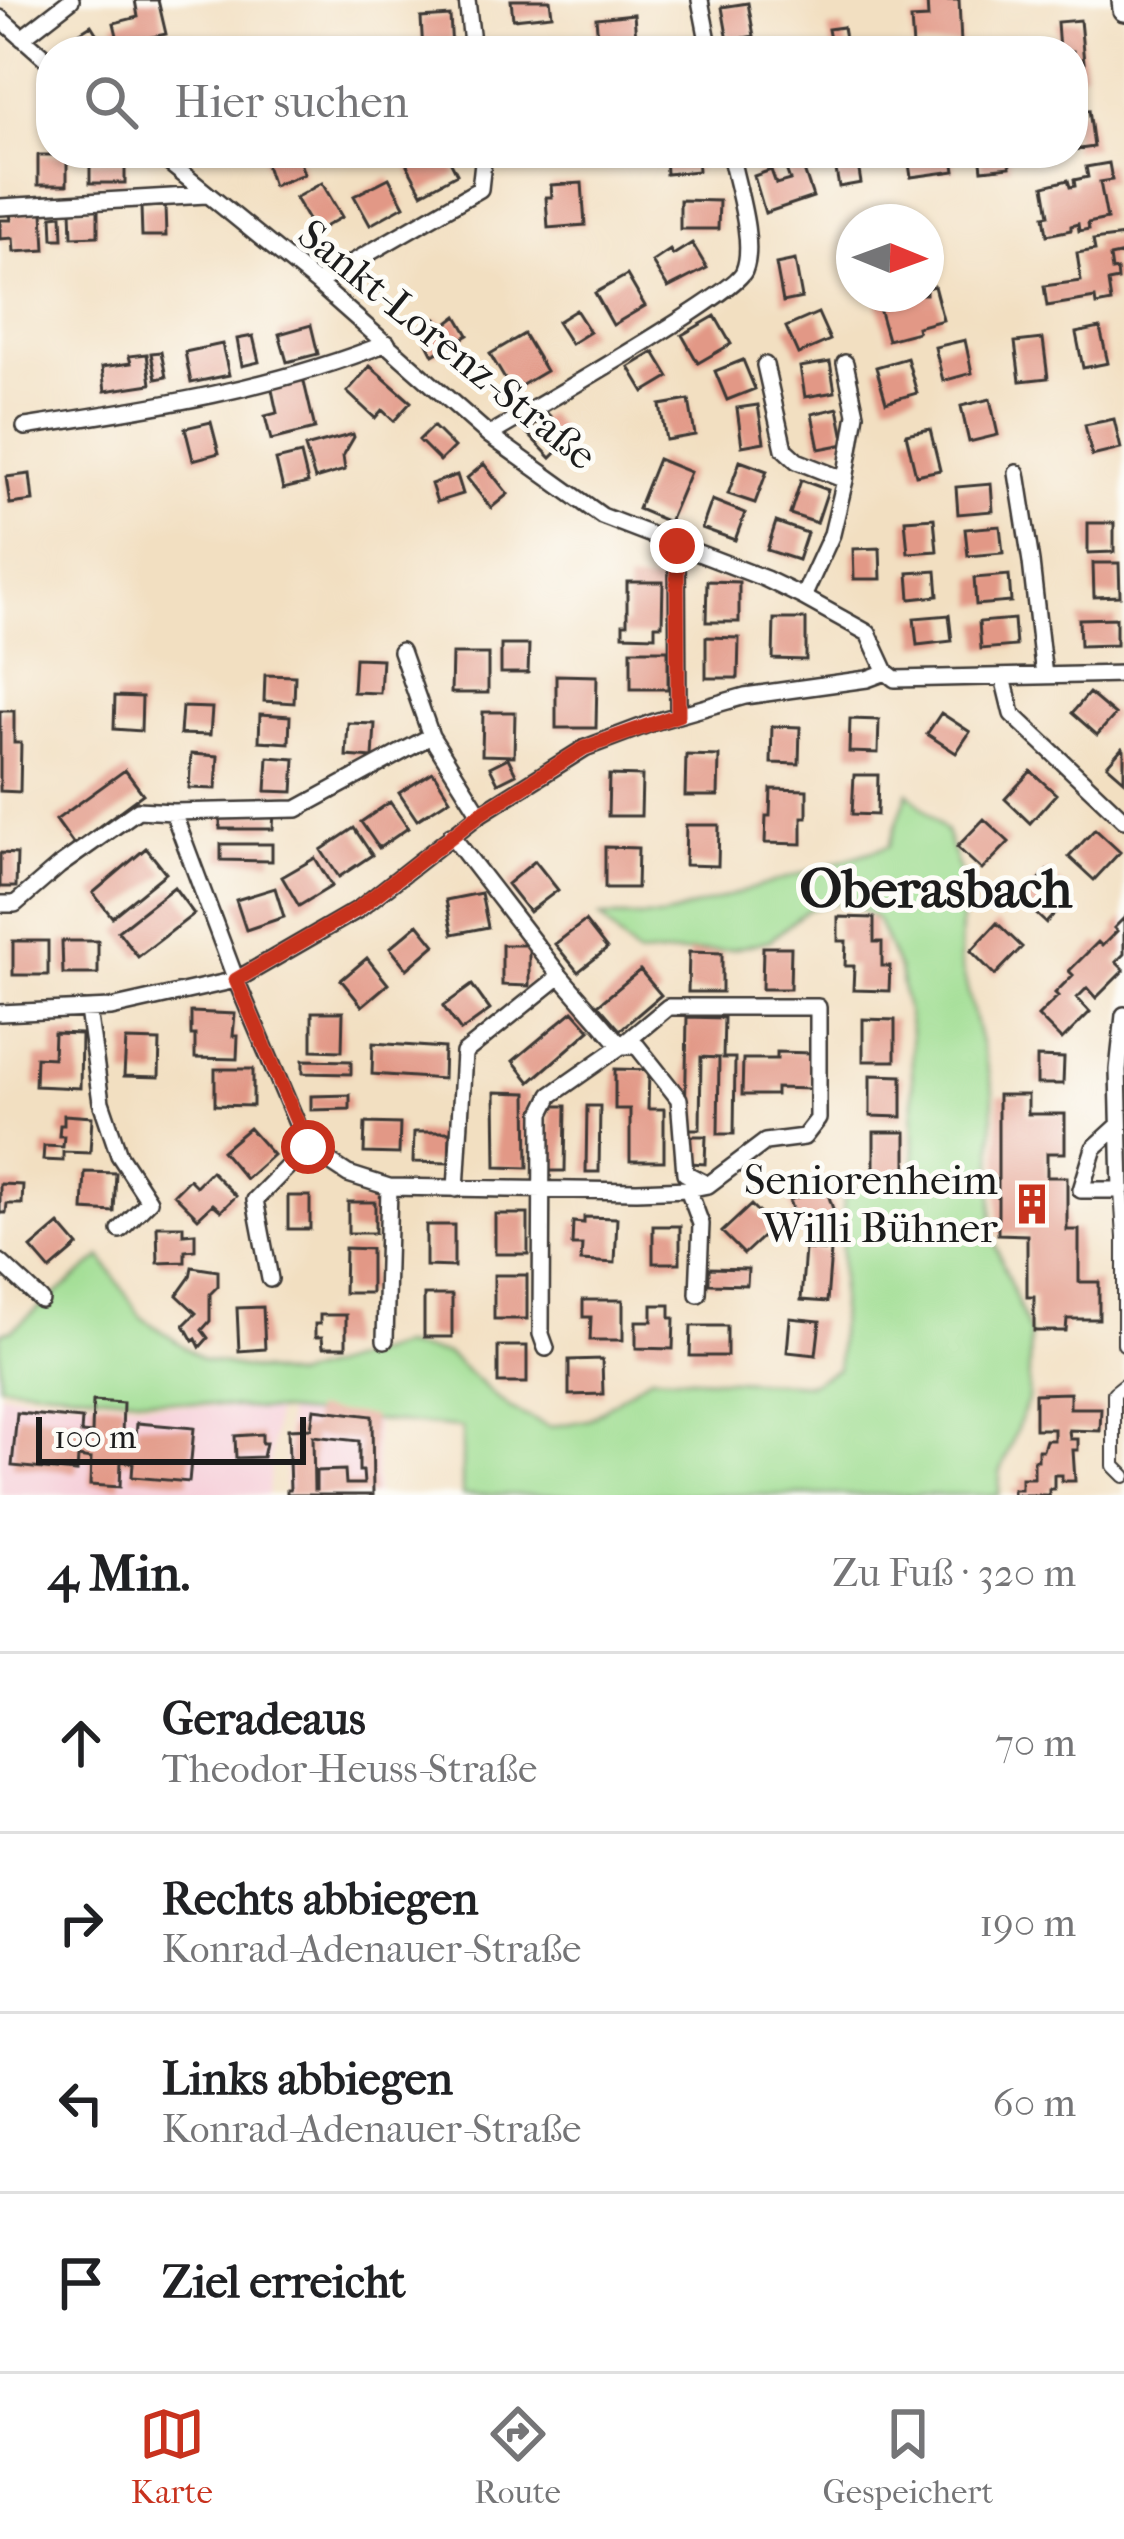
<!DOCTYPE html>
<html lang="de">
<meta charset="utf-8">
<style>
:root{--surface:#fff;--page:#f6f6f6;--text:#202124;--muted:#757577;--line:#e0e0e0;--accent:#c8321e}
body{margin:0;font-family:"IM FELL French Canon",serif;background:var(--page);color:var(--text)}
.compass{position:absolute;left:836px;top:204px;width:108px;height:108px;border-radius:50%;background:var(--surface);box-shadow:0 3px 9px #0004;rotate:91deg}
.scale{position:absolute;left:36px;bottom:30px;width:270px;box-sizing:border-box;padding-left:12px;border:6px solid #1c1c1c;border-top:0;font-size:33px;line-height:42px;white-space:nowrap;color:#1c1c1c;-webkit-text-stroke:9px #fdfcf7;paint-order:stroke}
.stop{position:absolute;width:36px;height:36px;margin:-27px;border:9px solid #c8321e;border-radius:50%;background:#fff}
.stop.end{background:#c8321e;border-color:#fff;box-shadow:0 3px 12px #0008}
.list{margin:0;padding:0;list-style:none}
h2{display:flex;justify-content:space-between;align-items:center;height:156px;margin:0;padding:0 48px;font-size:51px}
h2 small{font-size:39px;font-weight:400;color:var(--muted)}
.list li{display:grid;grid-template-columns:78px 1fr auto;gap:36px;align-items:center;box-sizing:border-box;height:180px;padding:0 48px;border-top:3px solid var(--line)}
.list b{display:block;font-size:45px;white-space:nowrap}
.list p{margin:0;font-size:39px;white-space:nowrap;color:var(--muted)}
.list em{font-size:39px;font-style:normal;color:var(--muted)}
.icon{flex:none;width:66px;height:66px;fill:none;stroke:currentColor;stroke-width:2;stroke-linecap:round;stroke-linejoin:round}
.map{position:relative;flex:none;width:1124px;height:1495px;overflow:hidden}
.search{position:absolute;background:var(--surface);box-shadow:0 3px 9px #0004;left:36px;right:36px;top:36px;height:132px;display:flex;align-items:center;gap:30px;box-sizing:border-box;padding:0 42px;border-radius:48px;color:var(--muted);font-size:45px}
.sheet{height:876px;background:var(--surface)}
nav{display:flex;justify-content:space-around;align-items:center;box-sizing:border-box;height:168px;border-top:3px solid var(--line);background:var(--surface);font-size:33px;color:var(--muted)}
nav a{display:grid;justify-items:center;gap:6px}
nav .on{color:var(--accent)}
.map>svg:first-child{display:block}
.built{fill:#f6cfd9}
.green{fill:#9fdd91;stroke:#5e7c56;stroke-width:3}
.building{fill:#e29886;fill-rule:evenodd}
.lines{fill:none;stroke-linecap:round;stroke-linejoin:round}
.pedestrian-casing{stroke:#3c3935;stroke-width:16}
.minor-casing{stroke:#3c3935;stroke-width:20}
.tertiary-casing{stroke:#3c3935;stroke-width:26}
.pedestrian{stroke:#fff;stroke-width:12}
.minor{stroke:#fff;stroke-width:15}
.tertiary{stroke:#fff;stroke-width:21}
.route{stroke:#c8321e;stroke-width:15}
.labels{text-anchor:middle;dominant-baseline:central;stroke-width:10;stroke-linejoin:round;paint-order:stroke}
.street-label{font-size:42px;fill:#1c1c1c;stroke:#fdfcf7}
.poi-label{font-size:42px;fill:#1c1c1c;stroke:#fdfcf7;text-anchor:end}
.district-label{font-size:54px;font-weight:bold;fill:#1c1c1c;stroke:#fdfcf7}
</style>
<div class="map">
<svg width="1124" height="1495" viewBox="0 0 1124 1495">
<rect width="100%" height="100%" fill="#fdfcf7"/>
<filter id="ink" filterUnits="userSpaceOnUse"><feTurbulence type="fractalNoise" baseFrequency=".00833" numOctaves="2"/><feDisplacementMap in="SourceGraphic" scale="24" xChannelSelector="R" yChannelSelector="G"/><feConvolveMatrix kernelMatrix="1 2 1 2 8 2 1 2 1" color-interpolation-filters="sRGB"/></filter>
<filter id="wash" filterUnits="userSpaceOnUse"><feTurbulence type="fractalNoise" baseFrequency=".004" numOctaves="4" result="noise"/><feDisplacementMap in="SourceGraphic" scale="48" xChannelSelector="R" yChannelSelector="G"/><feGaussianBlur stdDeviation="2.7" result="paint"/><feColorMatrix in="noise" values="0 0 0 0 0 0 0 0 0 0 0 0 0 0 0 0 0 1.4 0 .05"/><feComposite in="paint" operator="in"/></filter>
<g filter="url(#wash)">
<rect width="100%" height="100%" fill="#f2dfc1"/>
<path class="built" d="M0 1393 275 1412 268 1495H0Z
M287 1404 375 1413 376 1495H285Z"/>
<path class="green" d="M908 792 946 832 962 878 960 960 993 1091 992 1236 1030 1335 1028 1400 1000 1473 999 1495H462V1428L0 1385V1333L12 1330 101 1257 141 1317 203 1360 294 1377 400 1346 447 1354 509 1408 549 1427 588 1420 651 1376 810 1384 838 1368 844 1188 915 1184 911 1031 899 970 877 919 846 900 807 910 770 940 733 949 637 956 600 917H662L889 846Z"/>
<g id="blocks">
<path class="building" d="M135 0H158L166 34 119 44 114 23 138 17Z
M511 0H550L552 15 513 19Z
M927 0H959L961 44 913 47 911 19 928 18Z
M748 3 754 36 728 41 722 7Z
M634 14 637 51H599L596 18Z
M450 16 452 49 423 51 421 18Z
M1080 20 1085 73 1073 74V51H1059L1057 22Z
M91 25 105 47 99 51H88L77 34Z
M843 27 847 51H832L828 29Z
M555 40 556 51H525L524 43Z
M1089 110 1094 147 1073 150V112Z
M262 153H297L304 174 273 186Z
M425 153H446L457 174 422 193 406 163Z
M665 153H697L698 171 666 174Z
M833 153H856L861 183 839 187Z
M980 153H1008L1010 167 982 170Z
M38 155H67V185H38Z
M953 158 955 171 911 177 909 164Z
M90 160H125V183H90Z
M1109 163 1112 180 1100 182 1107 219 1088 223 1089 229 1079 231 1078 224 1071 226V230L1047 235 1044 216 1049 215 1044 186 1068 180 1070 187 1075 186 1074 180 1088 177 1086 167Z
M802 164 813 197 765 213 754 176 771 170 776 184 790 180 786 169Z
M389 178 404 206 370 225 354 196Z
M322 183 342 217 315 232 295 198Z
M582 183 585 225 548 228 546 197H552L551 185Z
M680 200 719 201 718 229H680Z
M165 206 166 236H142L141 207Z
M71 209H98V236L72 237Z
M43 212 45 250 14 252 13 238 0 239V220H11L10 213Z
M62 215 63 239H53L52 216Z
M1124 236V254L1110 257 1112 271 1117 270 1118 280 1108 282 1111 302 1096 305 1095 298 1047 306 1044 286 1081 281 1077 253 1095 250 1093 240Z
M692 243 707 268 668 288 652 262 670 250 673 255Z
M795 260 802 298 783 302 776 264Z
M627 275 645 306 613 325 595 293Z
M934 286 943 320 917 327 918 332 888 340 877 301 904 294H926V288Z
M576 310 590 332 571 344 557 322Z
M818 313 830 340 798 354 786 327Z
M457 316 468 335 433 355 424 337 436 319 444 326Z
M715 316 731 344 698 363 682 335Z
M311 325 318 354 287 362 279 334Z
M1100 328 1108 363 1083 368 1076 333Z
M524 334 546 371 512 391 490 354Z
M253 336 259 362 242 366 237 339Z
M1043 339 1048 378 1020 381 1015 342Z
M965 340 972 373 943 381 935 347Z
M222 344 229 375 191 383 185 352Z
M161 352 166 377 156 379 151 353Z
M654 352 669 377 644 392 629 367Z
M147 354 151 384 105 391 102 367 131 363 129 356Z
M907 358 917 393 886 402 876 367Z
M743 360 755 389 727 400 715 371Z
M830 362 835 392 805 397 800 367Z
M370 366 411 402 394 421 382 410 375 418 347 392Z
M303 378 315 429 271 440 265 416 277 413 271 385Z
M990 399 998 435 969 442 961 406Z
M689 400 695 435 666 440 660 405Z
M758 405 764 442 742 446 737 408Z
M838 408 845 444 819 449 812 414Z
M547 413 571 438 551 458 527 433Z
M1114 419 1121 449 1092 456 1085 425Z
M211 422 219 453 193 460 185 428Z
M433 426 454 447 440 461 419 440Z
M930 429 940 470 916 475 906 434Z
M353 434 354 437 343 456 345 470 315 479 305 447Z
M301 454 308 483 283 489 276 460Z
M658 459 690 472 669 522 638 509Z
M740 461 767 471 755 503 728 494Z
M484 464 508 494 491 508 467 478Z
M30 474 33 501 10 504 6 477Z
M457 475 463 494 437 502 431 484Z
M801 480 828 490 817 523 790 514Z
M991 484 993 511 958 514 956 487Z
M712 500 745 513 735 540 702 528Z
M934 518 937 551 908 553 905 520Z
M776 522 807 533 798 560 767 550Z
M1088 523H1114V552L1088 553Z
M1000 526 1003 553 968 556 965 529Z
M880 548 881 579H854L853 549Z
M1093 563H1119L1120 596 1094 597Z
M936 571 938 596 910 599 908 573Z
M1009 575 1011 602 976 605 974 578Z
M707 581 739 582V622H706Z
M627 582H663L662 625H655V636L623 635V624H627Z
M949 615 952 641 917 645 914 618Z
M1116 618V645L1080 646 1079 619Z
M774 619H806V660L773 659Z
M1014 619 1016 646 981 649 979 622Z
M706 637 739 638 738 678H706Z
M501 645H529L528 673H501Z
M631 650H668V689H631Z
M452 654H488V693H451Z
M355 658 382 659 380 693 353 692Z
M265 675 295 676 294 703 264 701Z
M556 675 597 676 596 728H556Z
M1089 693 1115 715 1097 735 1072 713Z
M115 696 142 697 141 731 114 729Z
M182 707 212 708 210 735 180 734Z
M0 711H14V743H21L20 792 0 791Z
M483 712H515L514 756 482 755Z
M941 713 970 732 956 753 927 734Z
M260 714 290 716 289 743 259 741Z
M850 719 879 720 878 753 849 752Z
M348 723 375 724 373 758 346 756Z
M772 726 800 727 799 764 771 763Z
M1122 748 1124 750V780L1107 765Z
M191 754 218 756 216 789 189 788Z
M686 755 719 756 718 796H685Z
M268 757 295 759 293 792 266 791Z
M508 758 516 774 498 783 490 767Z
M125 770 143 794 74 845 56 820Z
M1031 771 1056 794 1030 823 1005 799Z
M433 772 450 799 417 820 399 793Z
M609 775 642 776 641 816H608Z
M854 775H878L877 815 852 814Z
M771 789 807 790V817H802V844L765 843 766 816H770Z
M390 802 408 828 379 848 361 822Z
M220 812H274L273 829H220Z
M984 819 1009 842 982 870 957 847Z
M686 825H719L718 866 685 865Z
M354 828 372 855 339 877 321 850Z
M1095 829 1120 852 1094 880 1069 857Z
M221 844H272V861L221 860Z
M605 847 638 848 637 888H605Z
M146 848 166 873 112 917 93 893Z
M0 853 17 854 16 887H0Z
M315 858 332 886 299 906 282 877Z
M535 861 558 890 529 912 507 884Z
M1047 871 1072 895 1046 923 1021 900Z
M174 887 194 914 138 957 118 931Z
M275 888 284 917 246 930 236 900Z
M481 893 488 927 453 934 446 900Z
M838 917 874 918V942H882V966H890L889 991 853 990 854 966H845L846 941H838Z
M1124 918V954L1116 962 1124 970 1096 998 1087 988 1077 998 1090 1012 1062 1040 1038 1016 1058 996 1055 993 1073 975 1069 971 1098 942 1102 946 1117 931 1114 928Z
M585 921 607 949 578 972 555 944Z
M997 923 1022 947 995 975 971 951Z
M418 924 435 945 407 969 390 948Z
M13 941H48V975H13Z
M62 941H98V974H63Z
M502 945H529V986L502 985Z
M763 947H791L790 989H762Z
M689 952 722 953V992H688Z
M367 958 388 984 362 1006 341 980Z
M640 970 661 995 620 1030 598 1005Z
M472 985 490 1010 461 1031 443 1006Z
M573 1011 590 1030 530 1082 513 1061Z
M191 1012 235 1014 233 1036H238L237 1059 195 1058V1035H191Z
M312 1012H343L342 1051 312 1050Z
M687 1017 724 1018 723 1058H735L734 1134H718L719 1058 701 1057 700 1129H685Z
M863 1019 895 1020V1061H863Z
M54 1033 81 1034 80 1088 35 1086 36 1057 53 1058Z
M126 1040 160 1041 159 1077 124 1076Z
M373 1043 444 1048 443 1079 372 1074Z
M777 1052 811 1053 810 1089 776 1088V1095H742L743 1059H777Z
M1037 1057 1064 1058 1063 1084H1037Z
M303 1060 351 1061V1074L303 1073Z
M215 1069H253V1106L215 1105Z
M615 1069 649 1070 648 1109H664V1161H630V1109H615Z
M870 1075 902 1076V1117L870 1116Z
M495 1092 527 1093 528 1168 496 1167Z
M350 1095V1109L311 1110V1096Z
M998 1095H1028V1114H1065V1153H1047V1177H1067V1230H1079V1282H1099V1319H1067L1066 1331H1034V1297H1027V1235L998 1234Z
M550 1106H566L565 1171H549Z
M587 1106H600L599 1172H586Z
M64 1115 92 1117 90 1153 63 1152V1161L43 1160 44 1146 63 1147 64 1136H59L60 1125H64Z
M365 1123 400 1124 399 1154 364 1153Z
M249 1128 273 1155 246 1179 222 1151Z
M414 1132H450L449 1163 413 1162Z
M874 1132H906V1173H874Z
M690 1136H706L705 1164 690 1163Z
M211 1171 236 1196 221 1211 213 1204 198 1218 174 1194 189 1179 196 1186Z
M85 1172 116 1173 114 1212 83 1210Z
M0 1184 23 1185 22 1204H7L6 1213H0Z
M826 1188 838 1224 801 1236 789 1200Z
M288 1196H310V1229H288Z
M348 1202H375V1233H348Z
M751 1205 773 1227 744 1254 722 1232Z
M495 1214H528V1254H495Z
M584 1217 617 1218 615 1263 581 1261 582 1245H572L573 1222 584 1223Z
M59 1224 78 1246 50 1270 31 1248Z
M426 1225H454V1267L426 1266Z
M157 1226H183V1234L195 1233V1250L185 1251V1262L158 1263Z
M653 1226H680V1263H653Z
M345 1248 371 1249V1293H344Z
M805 1249 831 1251 827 1302 801 1300Z
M192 1267 218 1271V1286L210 1294V1321L202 1330 208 1338 200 1347 196 1339 193 1341 184 1325 196 1313 177 1295 190 1277Z
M709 1268 748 1269 747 1285 709 1284Z
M494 1275H527V1319H494Z
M424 1295H452V1337H424Z
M583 1300H623V1340H590L591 1317H583Z
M652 1305H670V1318H674L673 1349 636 1348V1321H652Z
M263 1307 265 1349 239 1351 237 1308Z
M320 1315H346V1347H323L322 1337H315V1324H320Z
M790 1318 820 1321 816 1355 787 1352Z
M691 1326H727V1356H690Z
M498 1346H527V1383H498Z
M602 1359 603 1394 569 1395V1360Z
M1070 1393V1408H1101L1100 1431 1069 1430 1070 1439H1078V1450H1073L1075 1481H1062V1475H1054V1489H1049V1495H1013V1489H1021V1478H1034V1460H1038V1450H1043L1046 1440H1054V1429H1035V1394Z
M93 1401 123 1403 122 1436 136 1439 137 1423 194 1428 189 1482 132 1477 133 1463 121 1461 120 1487 90 1485 91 1459 78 1457 77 1472 12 1466 17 1413 82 1419 81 1433 92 1434Z
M314 1409 372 1416 373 1495H287V1490H290L288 1429 311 1428ZM313 1436 359 1441V1471H363L364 1484H346L345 1470 316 1471V1490H314Z
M262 1434V1443H266L263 1457 236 1458 235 1436Z"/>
</g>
</g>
<g filter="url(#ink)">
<use href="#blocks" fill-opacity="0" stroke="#3c3935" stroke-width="3"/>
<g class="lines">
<g class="pedestrian-casing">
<path id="pedestrian" d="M1121 1190 1124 1238
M1124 1238V1344
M1124 1385 1114 1393V1466L1124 1476"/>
</g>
<g class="minor-casing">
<path id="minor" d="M467 0 473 51
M700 0 710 51
M0 18 51 63
M22 38 71 0
M157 153 317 283 489 435 602 516 766 579 803 597 868 633 886 672
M0 207 206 195
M317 283 480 189 484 153
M765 365 784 449 797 461 845 480
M25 427C148 408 270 390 387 343
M489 435C526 413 735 294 744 271 756 242 736 184 730 153
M1017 473 1031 562 1044 676
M677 546 678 715
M803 597 832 534 845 480 856 414 845 363
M401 651 431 736 480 814
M1003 677 1012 714 1124 820
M173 812 236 980 307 1147 348 1174 389 1187 637 1191 688 1189 708 1185 765 1142 804 1137 818 1119V1007H668L621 1046 551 1095 542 1113 541 1334 546 1348
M451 835 560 976 621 1046H637L679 1099 685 1173 708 1185
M0 904H15L59 866 138 810 173 812 297 809 431 736
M88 1010 101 1102 119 1155 149 1201 120 1230
M0 1013 111 1008 236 980 359 909 480 814 585 748 654 722 745 696 867 679 886 672 895 679 1124 674
M1118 1126 1094 1148 1081 1190H1121L1118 1070 1124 1015
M456 1189 464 1053 560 976
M688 1189 701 1224 698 1294
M0 1262 41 1300
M270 1279 255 1200 307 1147
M385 1340 389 1187"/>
</g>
<g class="tertiary-casing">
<path id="tertiary" d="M1123 0 1124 10"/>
</g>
<use href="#pedestrian" class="pedestrian"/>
<use href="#minor" class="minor"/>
<use href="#tertiary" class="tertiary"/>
</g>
</g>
<g class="lines" filter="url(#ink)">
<path class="route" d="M308 1147 236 980 359 908 480 814 584 748 678 715 677 546"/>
</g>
<defs>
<g id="building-bare" transform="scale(3.24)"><path d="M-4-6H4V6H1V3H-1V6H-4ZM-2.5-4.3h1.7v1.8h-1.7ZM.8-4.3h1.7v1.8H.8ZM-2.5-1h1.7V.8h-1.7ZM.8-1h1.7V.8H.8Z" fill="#c8321e" stroke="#fdfcf7" stroke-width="2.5" paint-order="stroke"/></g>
</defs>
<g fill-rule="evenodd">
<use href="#building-bare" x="1032" y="1204"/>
</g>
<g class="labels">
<g class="street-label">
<text transform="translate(447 345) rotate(39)">Sankt-Lorenz-Straße</text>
</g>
<g class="poi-label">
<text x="998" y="1180">Seniorenheim<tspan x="998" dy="48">Willi Bühner</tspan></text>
</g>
<g class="district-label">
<text x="936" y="889">Oberasbach</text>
</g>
</g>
</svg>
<svg class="compass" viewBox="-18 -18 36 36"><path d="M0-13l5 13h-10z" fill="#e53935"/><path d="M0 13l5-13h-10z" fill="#757577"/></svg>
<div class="scale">100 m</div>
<div class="stop" style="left:308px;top:1147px"></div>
<div class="stop end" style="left:677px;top:546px"></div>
<div class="search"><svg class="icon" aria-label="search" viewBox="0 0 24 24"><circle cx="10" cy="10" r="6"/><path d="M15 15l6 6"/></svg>Hier suchen</div>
</div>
<section class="sheet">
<h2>4 Min.<small>Zu Fuß · 320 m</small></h2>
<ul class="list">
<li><svg class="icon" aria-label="ahead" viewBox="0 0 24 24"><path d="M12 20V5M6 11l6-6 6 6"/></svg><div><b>Geradeaus</b><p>Theodor-Heuss-Straße</p></div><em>70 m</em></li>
<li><svg class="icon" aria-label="right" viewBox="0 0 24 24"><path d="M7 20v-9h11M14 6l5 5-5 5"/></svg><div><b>Rechts abbiegen</b><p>Konrad-Adenauer-Straße</p></div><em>190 m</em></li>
<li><svg class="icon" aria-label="left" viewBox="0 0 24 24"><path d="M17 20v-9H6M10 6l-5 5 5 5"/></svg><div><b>Links abbiegen</b><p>Konrad-Adenauer-Straße</p></div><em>60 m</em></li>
<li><svg class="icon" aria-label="arrive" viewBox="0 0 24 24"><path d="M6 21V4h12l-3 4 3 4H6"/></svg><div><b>Ziel erreicht</b></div></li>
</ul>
</section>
<nav>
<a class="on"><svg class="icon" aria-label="map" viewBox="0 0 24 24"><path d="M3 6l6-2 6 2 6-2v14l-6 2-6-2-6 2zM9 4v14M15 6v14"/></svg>Karte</a>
<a><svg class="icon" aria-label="directions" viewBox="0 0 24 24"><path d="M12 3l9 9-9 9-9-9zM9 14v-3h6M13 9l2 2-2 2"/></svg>Route</a>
<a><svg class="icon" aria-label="saved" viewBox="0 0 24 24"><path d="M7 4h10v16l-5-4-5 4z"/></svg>Gespeichert</a>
</nav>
